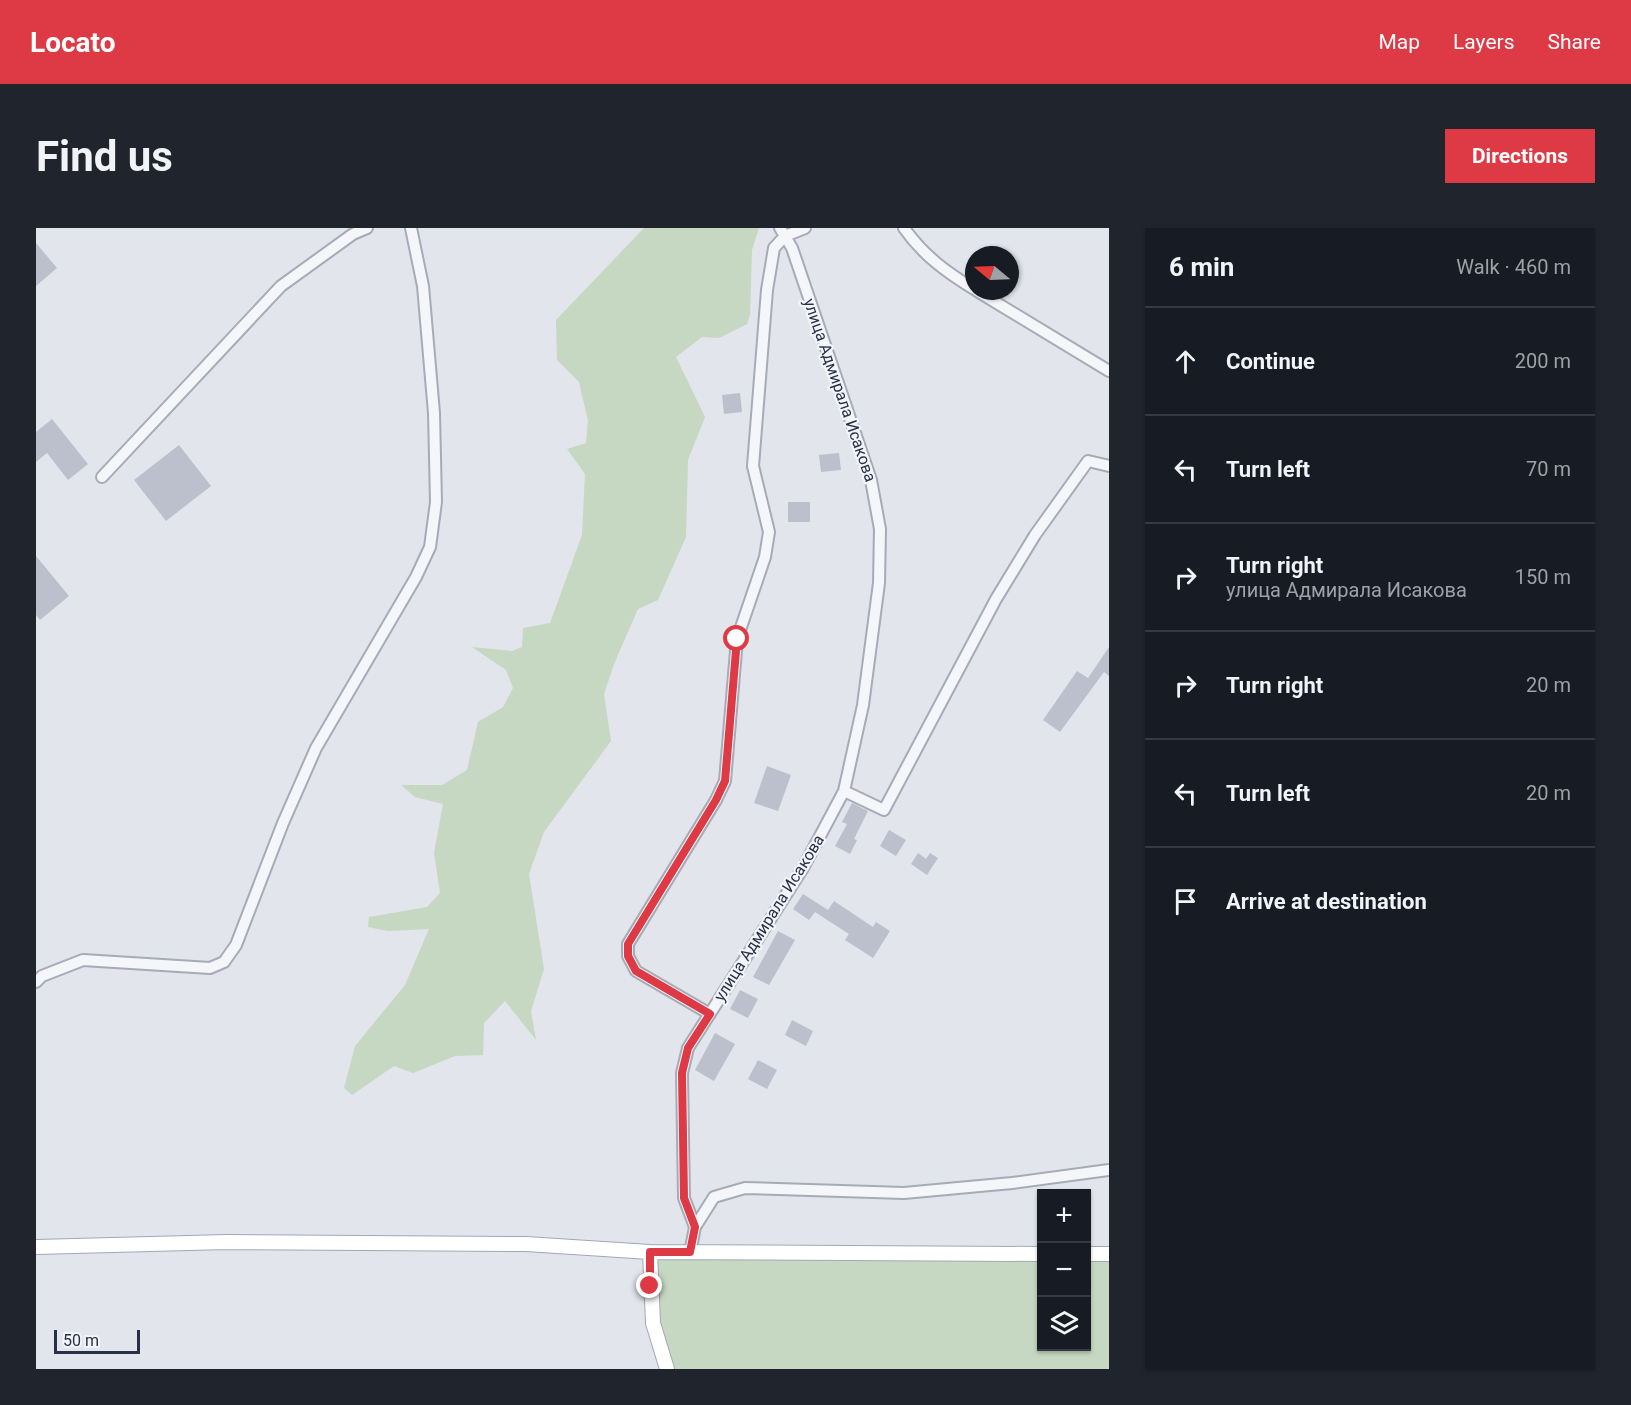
<!DOCTYPE html>
<meta charset="utf-8">
<style>
:root{--surface:#171b24;--page:#20242c;--text:#f1f3f6;--muted:#9ea1a6;--line:#363941;--accent:#de3a45}
body{margin:0;font-family:Roboto,sans-serif;background:var(--page);color:var(--text)}
.controls{position:absolute;right:18px;bottom:18px;display:grid;overflow:hidden;border-radius:0px;box-shadow:0 2px 4px #0004}
.controls button{width:54px;height:54px;display:grid;place-items:center;padding:0;border:0;border-bottom:2px solid var(--line);background:var(--surface);color:var(--text);font:30px sans-serif}
.compass{position:absolute;left:929px;top:18px;width:54px;height:54px;border-radius:50%;background:var(--surface);box-shadow:0 2px 4px #0004;rotate:289deg}
.scale{position:absolute;left:18px;bottom:15px;width:86px;box-sizing:border-box;padding-left:6px;border:3px solid #283046;border-top:0;font-size:16px;line-height:21px;white-space:nowrap;color:#283046;-webkit-text-stroke:4px #f2f4f9;paint-order:stroke}
.stop{position:absolute;width:18px;height:18px;margin:-14px;border:4px solid #de3a45;border-radius:50%;background:#fff}
.stop.end{background:#de3a45;border-color:#fff;box-shadow:0 2px 6px #0008}
.list{margin:0;padding:0;list-style:none}
h2{display:flex;justify-content:space-between;align-items:center;height:78px;margin:0;padding:0 24px;font-size:26px}
h2 small{font-size:20px;font-weight:400;color:var(--muted)}
.list li{display:grid;grid-template-columns:39px 1fr auto;gap:18px;align-items:center;box-sizing:border-box;height:108px;padding:0 24px;border-top:2px solid var(--line)}
.list b{display:block;font-size:22px;white-space:nowrap}
.list p{margin:0;font-size:20px;white-space:nowrap;color:var(--muted)}
.list em{font-size:20px;font-style:normal;color:var(--muted)}
.icon{flex:none;width:33px;height:33px;fill:none;stroke:currentColor;stroke-width:2;stroke-linecap:round;stroke-linejoin:round}
.map{position:relative;flex:none;width:1073px;height:1141px;overflow:hidden;border-radius:0px}
header{display:flex;align-items:center;gap:36px;box-sizing:border-box;height:84px;padding:0 30px;background:var(--accent);color:#fff}
header strong{font-size:28px}
nav{display:flex;gap:33px;margin-inline-start:auto;font-size:21px}
.intro{display:flex;align-items:center;justify-content:space-between;box-sizing:border-box;height:144px;padding:0 36px}
h1{margin:0;font-size:42px}
.button{padding:15px 27px;border-radius:0px;background:var(--accent);color:#fff;font-size:21px;font-weight:700}
main{display:flex;gap:36px;padding:0 36px}
aside{flex:1;background:var(--surface);border-radius:0px;box-shadow:0 2px 4px #0004}
.map>svg:first-child{display:block}
.green{fill:#c6d7c2}
.building{fill:#bbc0cc}
.lines{fill:none;stroke-linecap:round;stroke-linejoin:round}
.minor-casing{stroke:#a6abb7;stroke-width:14}
.major-casing{stroke:#a0a8b9;stroke-width:16}
.minor{stroke:#f5f6fa;stroke-width:10}
.major{stroke:#fff;stroke-width:14}
.route{stroke:#de3a45;stroke-width:8}
.labels{text-anchor:middle;dominant-baseline:central;stroke-width:4.5;stroke-linejoin:round;paint-order:stroke}
.street-label{font-size:16px;fill:#283046;stroke:#f2f4f9}
</style>
<header>
<strong>Locato</strong>
<nav><a>Map</a><a>Layers</a><a>Share</a></nav>
</header>
<div class="intro"><h1>Find us</h1><a class="button">Directions</a></div>
<main>
<div class="map">
<svg width="1073" height="1141" viewBox="0 0 1073 1141">
<rect width="100%" height="100%" fill="#e2e5ec"/>
<path class="green" d="M608 0H723L716 22 714 87 711 96 683 110 666 109 640 129 669 189 652 232 650 309 622 372 602 381 578 436 568 466 575 513 508 604 493 646 508 741 495 783 500 812 469 773 448 795 447 827 419 828 377 845 358 838 316 867 308 860 319 818 369 757 393 701 352 703 332 699 333 689 391 679 404 665 398 625 407 576 379 569 365 557H406L431 542 442 494 467 479 477 460 470 442 436 419 476 423 486 419 487 400 514 395 546 307 549 246 531 221 550 215 552 193 543 154 521 132 520 92Z
M617 1028 1005 1030V1118H1050L1051 1030H1073V1141H634L620 1094Z"/>
<path class="building" d="M0 15 21 40 0 58Z
M704 165 706 184 688 186 686 167Z
M16 191 52 236 32 252 11 225 0 234V204Z
M143 217 175 258 130 293 98 252Z
M803 225 805 242 785 244 783 227Z
M752 274H774V294H752Z
M0 328 33 368 4 392 0 387Z
M1073 419V448L1068 444 1024 504 1007 492 1041 443 1052 450Z
M731 538 755 547 742 583 718 575Z
M816 575 832 583 818 611 821 612 814 626 799 618 811 596 806 594Z
M853 602 870 612 860 628 844 618Z
M882 625 890 631 894 625 902 630 891 647 875 636Z
M767 666 792 682 798 673 837 699 840 694 854 703 837 730 809 712 813 706 779 684 773 692 757 681Z
M742 703 759 712 733 757 717 749Z
M704 762 722 771 712 790 694 781Z
M756 792 777 803 770 818 749 807Z
M679 805 699 816 678 853 659 842Z
M722 832 741 842 731 861 712 851Z"/>
<g class="lines">
<g class="minor-casing">
<path id="minor" d="M868 0C887 27 910 44 938 61
M941 63 1073 143
M66 249 245 58 317 6 331 0
M808 563 848 582 960 371 999 307 1052 233 1073 238
M0 754 6 748 47 732 174 740 188 734 200 717 247 595 280 520 380 349 394 319 400 274 398 185 387 58 375 0
M674 786 600 743 592 728V716L680 572 689 553 701 411 729 329 733 304 717 238 731 62 738 20 749 8 769 0
M659 999 648 970 646 845 652 820 767 640 808 563 827 477 843 355 844 301 835 252 756 20 744 0
M654 1025 659 999 678 969 709 960 868 965 976 955 1073 942"/>
</g>
<g class="major-casing">
<path id="major" d="M0 1019 191 1014 490 1016 614 1024 1005 1026
M614 1024 617 1095 631 1141
M1050 1026H1073"/>
</g>
<use href="#minor" class="minor"/>
<use href="#major" class="major"/>
</g>
<g class="lines">
<path class="route" d="M614 1058V1024H654L659 999 648 970 646 845 652 820 674 786 600 743 592 728V716L680 572 689 553 701 411"/>
</g>
<g class="labels">
<g class="street-label">
<text transform="translate(804 162) rotate(71)">улица Адмирала Исакова</text>
<text transform="translate(733 690) rotate(-58)">улица Адмирала Исакова</text>
</g>
</g>
</svg>
<div class="controls">
<button>+</button>
<button>−</button>
<button><svg class="icon" aria-label="layers" viewBox="0 0 24 24"><path d="M12 4l9 5-9 5-9-5zM3 14l9 5 9-5"/></svg></button>
</div>
<svg class="compass" viewBox="-18 -18 36 36"><path d="M0-13l5 13h-10z" fill="#e53935"/><path d="M0 13l5-13h-10z" fill="#9ea1a6"/></svg>
<div class="scale">50 m</div>
<div class="stop" style="left:701px;top:411px"></div>
<div class="stop end" style="left:614px;top:1058px"></div>
</div>
<aside>
<h2>6 min<small>Walk · 460 m</small></h2>
<ul class="list">
<li><svg class="icon" aria-label="ahead" viewBox="0 0 24 24"><path d="M12 20V5M6 11l6-6 6 6"/></svg><div><b>Continue</b></div><em>200 m</em></li>
<li><svg class="icon" aria-label="left" viewBox="0 0 24 24"><path d="M17 20v-9H6M10 6l-5 5 5 5"/></svg><div><b>Turn left</b></div><em>70 m</em></li>
<li><svg class="icon" aria-label="right" viewBox="0 0 24 24"><path d="M7 20v-9h11M14 6l5 5-5 5"/></svg><div><b>Turn right</b><p>улица Адмирала Исакова</p></div><em>150 m</em></li>
<li><svg class="icon" aria-label="right" viewBox="0 0 24 24"><path d="M7 20v-9h11M14 6l5 5-5 5"/></svg><div><b>Turn right</b></div><em>20 m</em></li>
<li><svg class="icon" aria-label="left" viewBox="0 0 24 24"><path d="M17 20v-9H6M10 6l-5 5 5 5"/></svg><div><b>Turn left</b></div><em>20 m</em></li>
<li><svg class="icon" aria-label="arrive" viewBox="0 0 24 24"><path d="M6 21V4h12l-3 4 3 4H6"/></svg><div><b>Arrive at destination</b></div></li>
</ul>
</aside>
</main>
